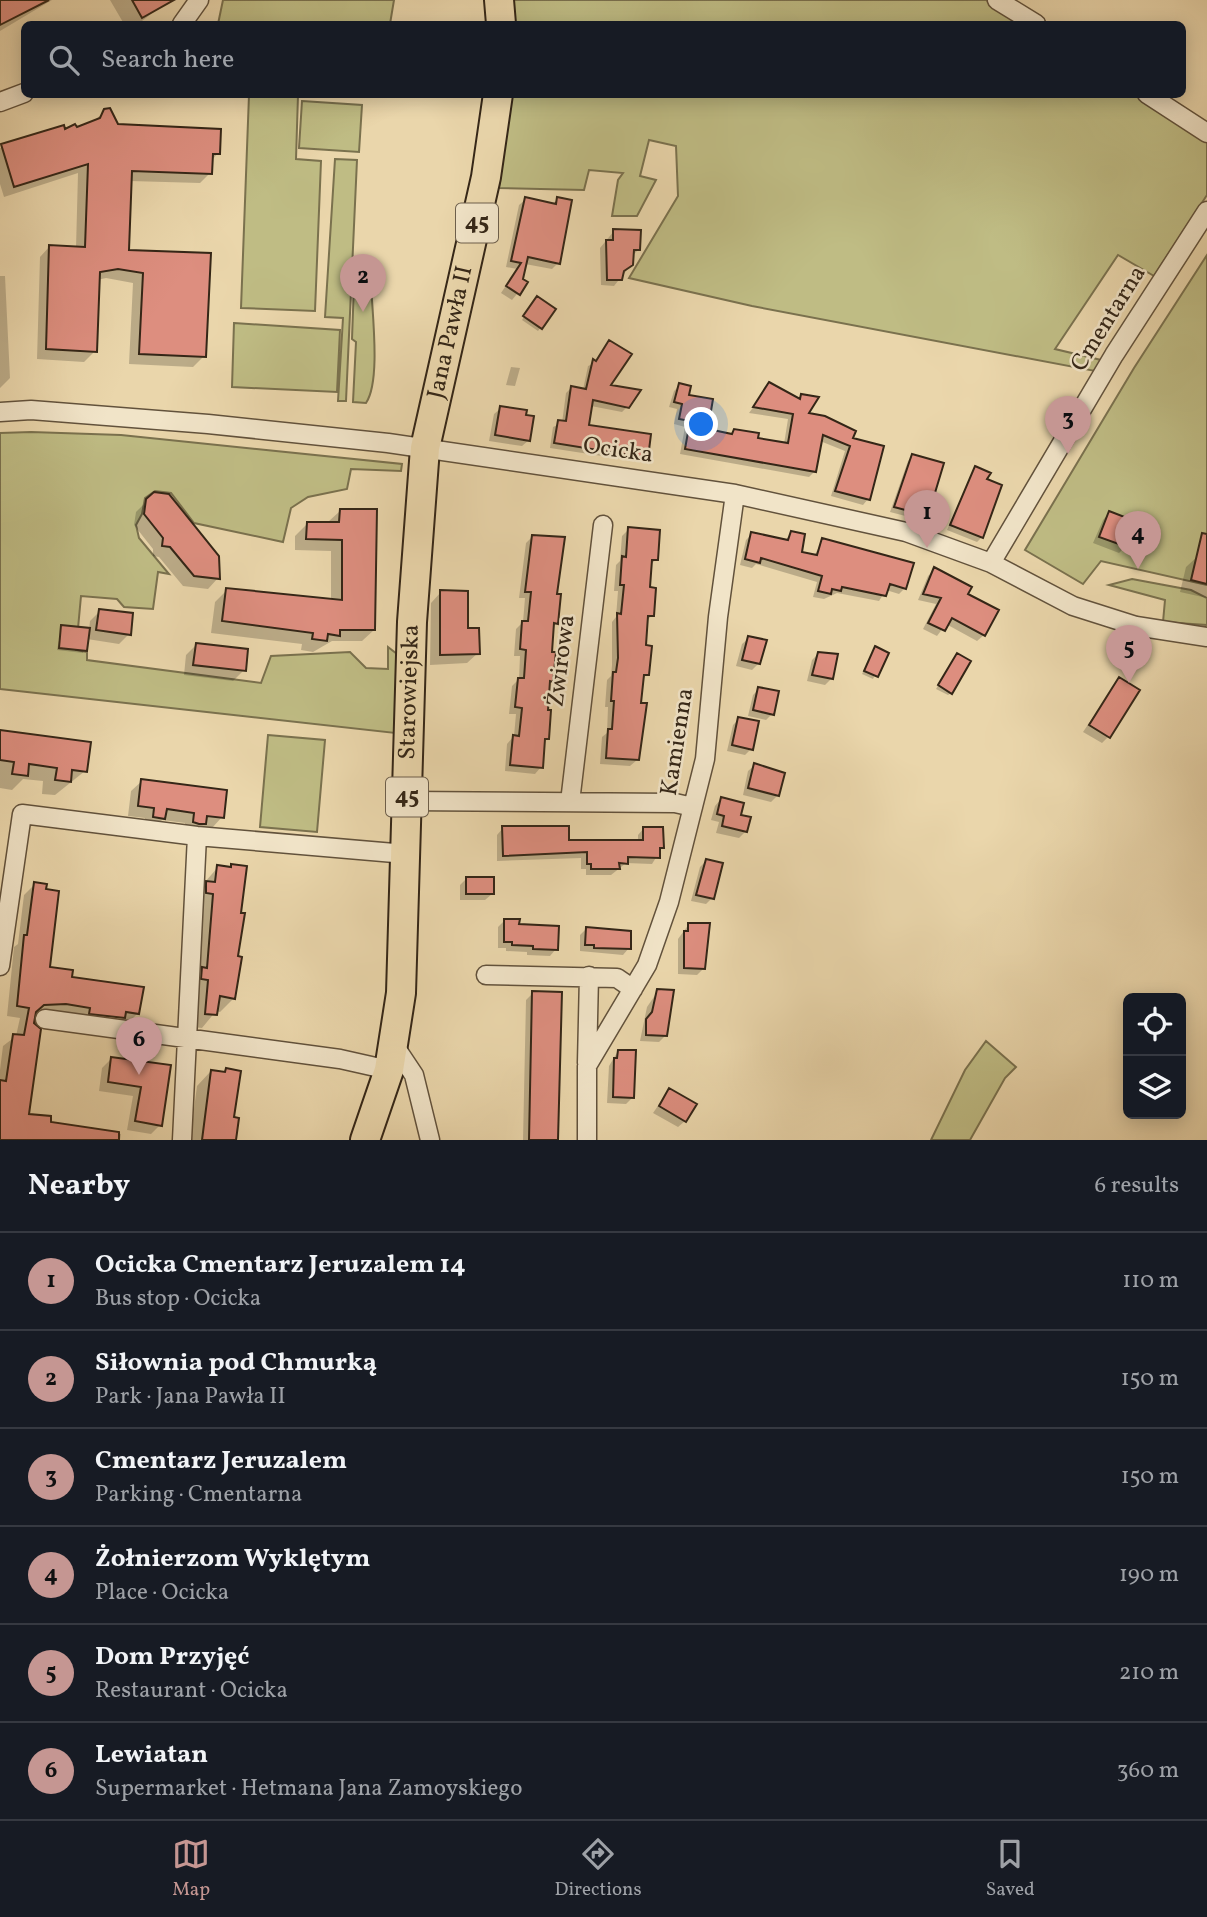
<!DOCTYPE html>
<meta charset="utf-8">
<style>
:root{--surface:#171b24;--page:#242831;--text:#f1f3f6;--muted:#9ea1a6;--line:#363941;--accent:#c59692}
body{margin:0;font-family:Vollkorn,serif;background:var(--page);color:var(--text)}
.controls{position:absolute;right:21px;bottom:21px;display:grid;overflow:hidden;border-radius:10px;box-shadow:0 4px 18px #0003}
.controls button{width:63px;height:63px;display:grid;place-items:center;padding:0;border:0;border-bottom:2px solid var(--line);background:var(--surface);color:var(--text);font:35px sans-serif}
.you{position:absolute;left:702px;top:425px;width:24px;height:24px;margin:-18px;border:5px solid #fff;border-radius:50%;background:#1a73e8;box-shadow:0 0 0 10px #1a73e833}
.badge{display:grid;place-items:center;width:46px;height:46px;border-radius:50%;background:var(--accent);color:#111;font-size:23px;font-weight:700}
.pin{position:absolute;translate:-50% -58px;filter:drop-shadow(0 2px 4px #0008)}
.pin::after{content:'';position:absolute;top:37px;width:24px;height:21px;background:inherit;clip-path:polygon(0 0,100% 0,50% 100%)}
.list{margin:0;padding:0;list-style:none}
h2{display:flex;justify-content:space-between;align-items:center;height:91px;margin:0;padding:0 28px;font-size:30px}
h2 small{font-size:23px;font-weight:400;color:var(--muted)}
.list li{display:grid;grid-template-columns:46px 1fr auto;gap:21px;align-items:center;box-sizing:border-box;height:98px;padding:0 28px;border-top:2px solid var(--line)}
.list b{display:block;font-size:26px;white-space:nowrap}
.list p{margin:0;font-size:23px;white-space:nowrap;color:var(--muted)}
.list em{font-size:23px;font-style:normal;color:var(--muted)}
.icon{flex:none;width:38px;height:38px;fill:none;stroke:currentColor;stroke-width:2;stroke-linecap:round;stroke-linejoin:round}
.map{position:relative;flex:none;width:1207px;height:1140px;overflow:hidden}
.search{position:absolute;background:var(--surface);box-shadow:0 4px 18px #0003;left:21px;right:21px;top:21px;height:77px;display:flex;align-items:center;gap:18px;box-sizing:border-box;padding:0 24px;border-radius:10px;color:var(--muted);font-size:26px}
.sheet{height:679px;background:var(--surface)}
nav{display:flex;justify-content:space-around;align-items:center;box-sizing:border-box;height:98px;border-top:2px solid var(--line);background:var(--surface);font-size:19px;color:var(--muted)}
nav a{display:grid;justify-items:center;gap:4px}
nav .on{color:var(--accent)}
.map>svg:first-child{display:block}
.green{fill:#bfbc84;stroke:#7a714e;stroke-width:2}
.shadow{fill:#0003}
.building{fill:#dd8e7f;stroke:#342617;stroke-width:2}
.lines{fill:none;stroke-linecap:round;stroke-linejoin:round}
.street-casing{stroke:#62523c;stroke-width:21}
.primary-casing{stroke:#342617;stroke-width:32}
.street{stroke:#f1e4c8;stroke-width:18}
.primary{stroke:#ead6ab;stroke-width:28}
.labels{text-anchor:middle;dominant-baseline:central;stroke-width:5;stroke-linejoin:round;paint-order:stroke}
.shield{fill:#f1e4c8;stroke:#6d5f4c;stroke-width:2}
.shield-label{font-size:23px;font-weight:bold;fill:#342617}
.street-label{font-size:24px;fill:#342617;stroke:#f1e4c8}
</style>
<div class="map">
<svg width="1207" height="1140" viewBox="0 0 1207 1140">
<rect width="100%" height="100%" fill="#ead6ab"/>
<filter id="stains"><feTurbulence type="fractalNoise" baseFrequency=".00286" numOctaves="4"/><feColorMatrix values="0 0 0 0 .2 0 0 0 0 .09 0 0 0 0 .02 0 0 0 .5 -.17"/></filter>
<radialGradient id="worn" r=".72"><stop offset=".6" stop-color="#630" stop-opacity="0"/><stop offset="1" stop-color="#630" stop-opacity=".3"/></radialGradient>
<path class="green" d="M223 0H394L390 24H218Z
M512 0H986L1024 24H513Z
M249 95H298L296 159 321 161 315 311 241 308Z
M511 95H1134L1207 141V195L1154 276 1118 255 1055 349 1101 360 1095 371 752 306 629 278 678 196 676 146 649 140 640 176 656 180 637 216H612L618 180 623 173 589 170 584 190 499 188Z
M302 101 362 105 359 152 299 148Z
M335 159 357 160 346 401H338L343 318 325 317Z
M1207 255V585L1101 561 1083 584 1025 550 1134 368Z
M371 283C372 312 381 381 366 403L353 402 356 342 352 339 354 284Z
M234 323 340 330 337 392 232 387Z
M31 432 121 435 402 464 401 471 351 469 347 489 308 497 291 508 283 542 194 523 171 493 155 491 145 498 142 514 136 525 139 538 169 574 158 572 153 609 124 607 117 599 81 596 76 650 87 652V660L261 683 271 656 350 652 366 668 388 669V647L397 654 395 733 0 689V433Z
M1132 579 1191 590 1207 598V625L1163 622 1165 600 1109 585Z
M268 735 325 740 317 832 260 827Z
M986 1041 1016 1067 1005 1078 970 1140H931L965 1070Z"/>
<path class="shadow" d="M0 0H52L0 31Z
M110 0H160L163 5 138 24H124Z
M105 111 117 126 218 153 211 161 210 173 200 183 130 181 127 252 204 356 193 367 129 364 133 283 106 278 97 280 95 351 84 362 37 359 40 257 50 246 76 248 78 173 4 197 0 184V148L76 129 94 121Z
M526 199 551 205 558 199V263L552 269 525 264 522 280 526 283 512 300 501 293 517 269 506 267 519 205Z
M614 231 639 249 632 256 631 265 614 286 601 285 600 248Z
M0 276H5L10 378 0 388Z
M535 301 554 309 538 331 522 320Z
M609 342 608 387 627 407 622 412 591 406 587 427 646 457 641 462 550 448 553 427 562 423 566 393 571 388 583 390 588 366 595 363Z
M511 367 520 368 515 386 506 385Z
M770 384 797 400 801 395 806 415 851 439 868 499 863 505 831 496 845 451 820 441 815 471 809 477 680 454 685 427 674 424 677 409 669 407 674 391 680 385 706 431 730 435 735 430 756 440 784 444 788 419 749 413Z
M501 408 529 440 522 446 489 441 494 414Z
M913 456 927 515 921 520 890 512 908 461Z
M975 468 982 537 977 542 947 530Z
M147 501 218 578 208 589 183 586 159 557 153 556V549L134 525 136 512Z
M340 511 374 630 362 641H332L313 652 301 650 302 644 211 633 215 602 227 590 331 600V551L295 550V536L307 524 328 522Z
M1109 513 1126 546 1119 553 1093 543 1103 520Z
M629 529 656 559 650 566 648 589 652 615 646 622 644 647 647 674 642 680 637 760 630 766 600 764 602 737 607 733 608 707H605L607 680 611 676 612 665V622L616 617 618 591H614L616 565 620 561 622 536Z
M791 533 800 553 814 556 823 540 905 588 899 594 886 590 879 601 837 593 824 599 813 597 817 582 756 564 752 568 740 565 746 540 752 534 785 541Z
M533 536 555 596 557 623 552 627 550 654 552 681 548 685 546 711 549 712 541 767 535 774 505 771 507 744 514 736 516 714H509L512 686 519 679 520 656H514L516 629 523 622 525 598H519L526 543Z
M1198 556 1207 558V598L1180 592 1186 567Z
M934 570 966 595 984 635 977 641 946 624 937 636 923 629 936 604 918 600 928 576Z
M441 592 478 653 467 663 430 665 431 603Z
M100 611 129 634 119 644 87 639 83 653 57 650 62 626 89 630 90 621Z
M749 638 759 663 752 670 736 666 742 644Z
M197 644 244 670 233 681 184 675 186 655Z
M875 648 886 654 873 679 862 674Z
M818 654 831 679 825 685 807 681 812 660Z
M954 658 951 693 948 695 936 689Z
M1119 679 1108 737 1102 743 1083 732Z
M759 689 772 714 766 720 748 716 753 695Z
M739 719 751 749 745 755 727 751 733 725Z
M0 730 85 771 55 795 42 794 43 781 23 779 12 790 0 788Z
M755 765 778 795 771 802 743 795 748 771Z
M142 781 222 817 212 828 201 826 194 834 184 832 185 823 162 820 153 829 144 827 145 818 128 816 131 791Z
M721 799 739 816 746 831 739 838 716 833 719 822 711 820 715 806Z
M503 828 567 842 638 841V835L644 828 662 848 652 864 626 863 611 875H586V869H581V858L497 861V835Z
M707 860 712 898 706 904 691 901 700 867Z
M218 867 236 957 234 998 220 1012 216 1011 202 1028 192 1027 193 896Z
M466 879 492 894 485 900H460V885Z
M35 884 48 968 138 1013 127 1024 55 1014 34 1015 27 1115 49 1124 121 1134 120 1140H0V1070L3 1046 16 1036 20 1018 7 1016 14 947 18 944 24 895Z
M505 920 518 926 556 949 550 956 527 955V952L506 951V948H498V927Z
M689 924 704 968 697 975 678 974V939Z
M587 928 629 948 623 955 580 951V935Z
M658 991 666 1035 659 1042 640 1041 647 1007Z
M533 993 557 1140H523L526 1000Z
M618 1051 633 1097 626 1104 607 1103 609 1066Z
M112 1058 169 1066 160 1125 151 1134 127 1130 133 1096 99 1091 102 1068Z
M211 1071 239 1072 232 1119 234 1140H190L197 1086Z
M669 1090 685 1121 678 1127 653 1113Z"/>
<path class="building" d="M0 0H49L0 25Z
M132 0H174L142 18Z
M110 108 118 124 221 129 220 154H213L212 174 132 171 129 250 211 253 206 357 139 354 143 273 118 269 100 272 97 352 46 349 49 245 85 247 88 164 14 187 1 144 64 125 65 129 75 124 77 127 100 118 104 109Z
M525 197 556 204 557 197 572 200 560 264 528 257 523 279 528 282 520 295 506 286 521 263 511 261Z
M613 229 641 230 640 250H634L633 265 624 271 622 280H607L606 240H613Z
M537 296 556 309 542 329 523 316Z
M609 340 632 354 611 385 641 390 629 408 593 400 589 425 651 434 648 458 554 443 558 420 566 421 571 386 586 389 593 359 596 361Z
M769 382 800 399 801 394 819 397 809 413 825 416 856 431 853 438 884 446 870 500 835 491 850 446 823 435 816 472 685 449 690 421 679 419 682 404 674 402 679 383 691 386 689 395 713 399 708 429 732 434 734 429 759 433 758 438 788 443 793 414 753 407Z
M500 406 527 410 526 415 534 416 530 441 495 435Z
M912 454 944 463 928 516 894 507Z
M975 466 991 473 987 479 1002 485 983 538 950 525Z
M154 492 169 494 219 556 220 579 194 576 170 547 162 546 163 538 144 514 146 499Z
M340 509H377L375 630H340V636L328 634 327 641 312 639 313 633 222 621 226 588 342 600V540L306 539 307 522H339Z
M1109 511 1135 521 1127 547 1099 537Z
M628 527 660 530 658 560H652L650 587 656 588 654 616H648L646 645 652 646 649 675H644L641 703H647L639 760 606 758 608 729H612L614 701H611L613 672H616L618 658 617 613 621 614 624 585H620L622 556 626 557Z
M791 531 805 534 802 552 817 555 822 538 914 563 906 589 890 584 886 596 842 587 841 591 832 589 831 594 818 591 822 576 761 558 760 563 745 559 751 532 788 540Z
M1202 533 1207 534V584L1191 580Z
M532 535 565 537 557 594H561L558 624 554 623 552 652H556L553 682 550 681 548 710H551L549 739H545L543 768 510 765 513 735 519 736 522 708 515 707 518 678H524L526 650 520 649 522 621H528L531 592H525Z
M934 567 972 587 968 594 999 610 985 636 952 618 945 631 928 623 941 598 923 594Z
M440 590 468 591V628H479L480 654 440 655Z
M99 609 133 613 131 635 96 630Z
M61 625 90 628 87 651 59 648Z
M748 636 767 640 760 664 742 660Z
M196 643 248 649 246 671 193 665Z
M875 646 889 653 878 677 864 671Z
M818 652 838 654 833 679 812 675Z
M957 653 971 661 952 694 938 685Z
M1119 677 1140 690 1110 738 1089 725Z
M758 687 779 691 774 715 753 710Z
M738 717 759 721 753 750 732 745Z
M0 730 91 742 87 772 72 770 71 782 55 780 57 768 29 764 28 776 12 774 14 762 0 760Z
M754 763 785 773 779 796 748 788Z
M141 779 227 790 224 818 207 816 206 824H199L193 822 194 813 167 809 165 819 153 817 154 808 138 806Z
M721 797 744 803 741 815 751 817 747 832 722 826 724 816 717 814Z
M502 826H569V840H643V827H663L664 848H660V858L628 857V864L619 863 620 869H591V864H587V852L503 856Z
M706 859 723 863 714 899 696 895Z
M231 864 247 866 241 913H245L238 956 242 957 235 999 220 996 217 1015 205 1014 208 980 201 979 202 967 207 968 213 894 206 893V881L215 882 217 865 231 867Z
M466 877H494V894H466Z
M34 882 47 884 46 889 59 891 50 967 73 970 72 977 144 987 139 1014 126 1012 125 1018 89 1014 90 1008 66 1004 44 1005 36 1012 34 1023 41 1029 29 1114 51 1116V1122L119 1132V1140H0V1080L6 1081 13 1034 24 1035 29 1008 17 1006 24 935H27Z
M504 919H520L519 924 559 926 558 950 533 949V946L512 945V942H504Z
M688 923H710L705 969 684 968V931H688Z
M586 927 631 931V949L594 948V945H585Z
M657 989 674 990 667 1036 646 1035V1019L652 1012Z
M532 991 562 992 558 1140H529Z
M618 1050H636L634 1098 613 1097 614 1058H617Z
M111 1057 171 1065 162 1126 135 1121 141 1087 108 1082Z
M226 1068 241 1071 234 1117 239 1118 236 1140H202L211 1070 225 1072Z
M669 1088 697 1104 686 1122 659 1106Z"/>
<g class="lines">
<g class="street-casing">
<path id="street" d="M997 0 1036 24
M182 24 199 0
M1147 94 1207 133
M0 102 24 93
M0 412 31 410 208 424 388 443 735 494 906 532 991 563 1073 606 1136 626 1207 637
M991 563 1114 355 1207 211
M407 801 675 803 693 807
M570 802 603 525
M0 966 22 814 197 836 406 854
M486 975 617 978 633 989
M45 1019 340 1059 389 1070
M394 1045 414 1075 430 1140
M587 1063 589 976
M182 1140 197 836
M587 1140V1066L647 965 669 902 705 759 718 617 735 494"/>
</g>
<g class="primary-casing">
<g id="primary">
<path d="M499 0 501 24"/>
<path id="s1" d="M365 1140 389 1070 401 993 412 622 425 448 486 177 498 94"/>
</g>
</g>
<use href="#street" class="street"/>
<use href="#primary" class="primary"/>
</g>
<g class="labels">
<g class="shield">
<rect x="456" y="203.5" width="42" height="39" rx="5"/>
<rect x="386" y="777.5" width="42" height="39" rx="5"/>
</g>
<g class="shield-label">
<text x="477" y="223">45</text>
<text x="407" y="797">45</text>
</g>
<g class="street-label">
<text transform="translate(1109 319) rotate(-58)">Cmentarna</text>
<text stroke="none"><textPath href="#s1" startOffset="816">Jana Pawła II</textPath></text>
<text transform="translate(618 451) rotate(8)">Ocicka</text>
<text transform="translate(562 661) rotate(-83)">Żwirowa</text>
<text stroke="none"><textPath href="#s1" startOffset="453">Starowiejska</textPath></text>
<text transform="translate(678 742) rotate(-81)">Kamienna</text>
</g>
</g>
<rect width="100%" height="100%" filter="url(#stains)"/>
<rect width="100%" height="100%" fill="url(#worn)"/>
</svg>
<div class="controls">
<button><svg class="icon" aria-label="locate" viewBox="0 0 24 24"><circle cx="12" cy="12" r="6"/><path d="M12 2v4M12 18v4M2 12h4M18 12h4"/></svg></button>
<button><svg class="icon" aria-label="layers" viewBox="0 0 24 24"><path d="M12 4l9 5-9 5-9-5zM3 14l9 5 9-5"/></svg></button>
</div>
<div class="you"></div>
<div class="pin badge" style="left:927px;top:548px">1</div>
<div class="pin badge" style="left:363px;top:312px">2</div>
<div class="pin badge" style="left:1068px;top:454px">3</div>
<div class="pin badge" style="left:1138px;top:569px">4</div>
<div class="pin badge" style="left:1129px;top:683px">5</div>
<div class="pin badge" style="left:139px;top:1075px">6</div>
<div class="search"><svg class="icon" aria-label="search" viewBox="0 0 24 24"><circle cx="10" cy="10" r="6"/><path d="M15 15l6 6"/></svg>Search here</div>
</div>
<section class="sheet">
<h2>Nearby<small>6 results</small></h2>
<ul class="list">
<li><span class="badge">1</span><div><b>Ocicka Cmentarz Jeruzalem 14</b><p>Bus stop · Ocicka</p></div><em>110 m</em></li>
<li><span class="badge">2</span><div><b>Siłownia pod Chmurką</b><p>Park · Jana Pawła II</p></div><em>150 m</em></li>
<li><span class="badge">3</span><div><b>Cmentarz Jeruzalem</b><p>Parking · Cmentarna</p></div><em>150 m</em></li>
<li><span class="badge">4</span><div><b>Żołnierzom Wyklętym</b><p>Place · Ocicka</p></div><em>190 m</em></li>
<li><span class="badge">5</span><div><b>Dom Przyjęć</b><p>Restaurant · Ocicka</p></div><em>210 m</em></li>
<li><span class="badge">6</span><div><b>Lewiatan</b><p>Supermarket · Hetmana Jana Zamoyskiego</p></div><em>360 m</em></li>
</ul>
</section>
<nav>
<a class="on"><svg class="icon" aria-label="map" viewBox="0 0 24 24"><path d="M3 6l6-2 6 2 6-2v14l-6 2-6-2-6 2zM9 4v14M15 6v14"/></svg>Map</a>
<a><svg class="icon" aria-label="directions" viewBox="0 0 24 24"><path d="M12 3l9 9-9 9-9-9zM9 14v-3h6M13 9l2 2-2 2"/></svg>Directions</a>
<a><svg class="icon" aria-label="saved" viewBox="0 0 24 24"><path d="M7 4h10v16l-5-4-5 4z"/></svg>Saved</a>
</nav>
